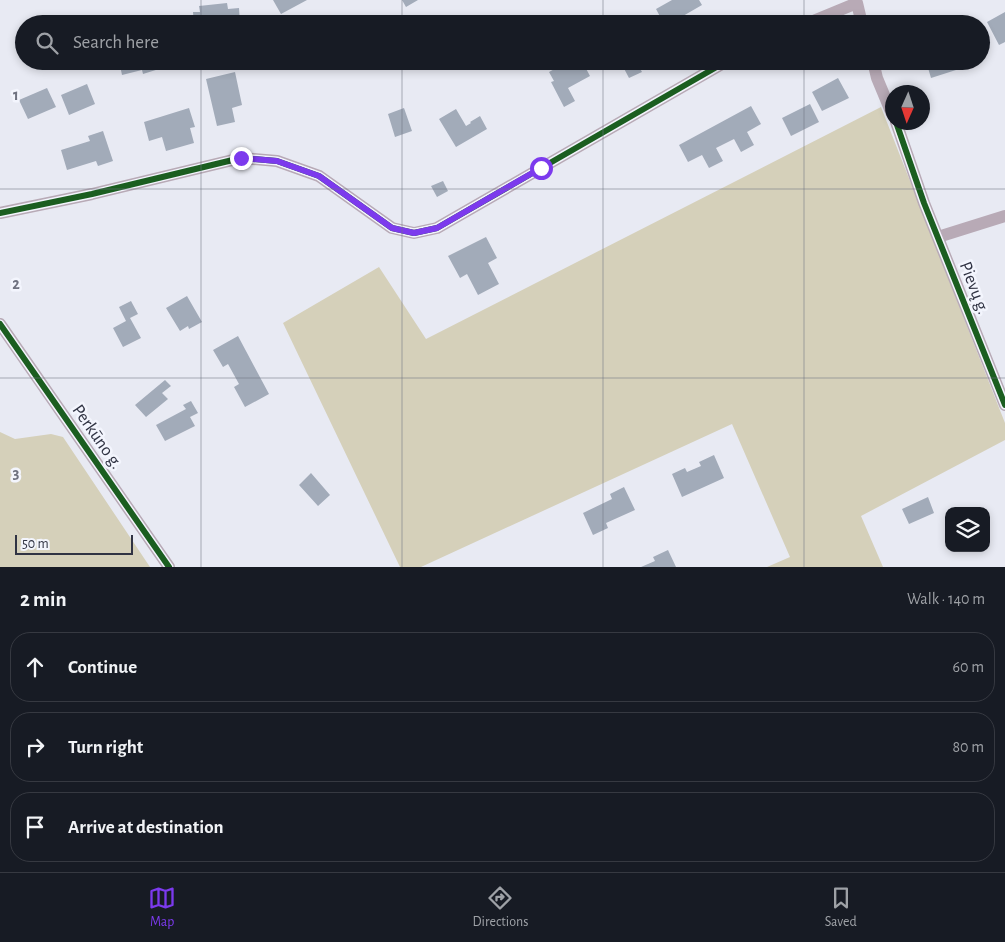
<!DOCTYPE html>
<meta charset="utf-8">
<style>
:root{--surface:#171b24;--page:#242831;--text:#f1f3f6;--muted:#9ea1a6;--line:#363941;--accent:#7c3aed}
body{margin:0;font-family:"Alegreya Sans",sans-serif;background:var(--page);color:var(--text)}
.controls{position:absolute;right:15px;bottom:15px;display:grid;overflow:hidden;border-radius:10px;box-shadow:0 2px 8px #0003}
.controls button{width:45px;height:45px;display:grid;place-items:center;padding:0;border:0;border-bottom:1px solid var(--line);background:var(--surface);color:var(--text);font:25px sans-serif}
.compass{position:absolute;left:885px;top:85px;width:45px;height:45px;border-radius:50%;background:var(--surface);box-shadow:0 2px 8px #0003;rotate:183deg}
.scale{position:absolute;left:15px;bottom:12px;width:118px;box-sizing:border-box;padding-left:5px;border:2px solid #303343;border-top:0;font-size:14px;line-height:18px;white-space:nowrap;color:#303343;-webkit-text-stroke:4px #f3f5fd;paint-order:stroke}
.stop{position:absolute;width:15px;height:15px;margin:-11px;border:4px solid #7c3aed;border-radius:50%;background:#fff}
.stop.end{background:#7c3aed;border-color:#fff;box-shadow:0 1px 5px #0008}
.list{margin:0;padding:0;list-style:none}
h2{display:flex;justify-content:space-between;align-items:center;height:65px;margin:0;padding:0 20px;font-size:21px}
h2 small{font-size:16px;font-weight:400;color:var(--muted)}
.list li{display:grid;grid-template-columns:32px 1fr auto;gap:15px;align-items:center;box-sizing:border-box;height:70px;margin:0 10px 10px;padding:0 10px;border:1px solid var(--line);border-radius:20px}
.list b{display:block;font-size:19px;white-space:nowrap}
.list em{font-size:16px;font-style:normal;color:var(--muted)}
.icon{flex:none;width:28px;height:28px;fill:none;stroke:currentColor;stroke-width:2;stroke-linecap:round;stroke-linejoin:round}
.map{position:relative;flex:none;width:1005px;height:567px;overflow:hidden}
.search{position:absolute;background:var(--surface);box-shadow:0 2px 8px #0003;left:15px;right:15px;top:15px;height:55px;display:flex;align-items:center;gap:12px;box-sizing:border-box;padding:0 18px;border-radius:28px;color:var(--muted);font-size:19px}
.sheet{height:305px;background:var(--surface)}
nav{display:flex;justify-content:space-around;align-items:center;box-sizing:border-box;height:70px;border-top:1px solid var(--line);background:var(--surface);font-size:14px;color:var(--muted)}
nav a{display:grid;justify-items:center;gap:2px}
nav .on{color:var(--accent)}
.map>svg:first-child{display:block}
.green{fill:#d5d0ba}
.building{fill:#a2abb9}
.lines{fill:none;stroke-linecap:round;stroke-linejoin:round}
.street{stroke:#b8aab6;stroke-width:12}
.cycleway-casing{stroke:#f3f5fd;stroke-width:9}
.cycleway{stroke:#1b5e20;stroke-width:6}
.route{stroke:#7c3aed;stroke-width:6}
.grid{fill:none;stroke:#707381;stroke-width:1;stroke-opacity:0.55}
.labels{text-anchor:middle;dominant-baseline:central;stroke-width:5;stroke-linejoin:round;paint-order:stroke}
.street-label{font-size:18px;fill:#303343;stroke:#f3f5fd}
.grid-label{font-size:16px;text-anchor:middle;font-weight:bold;fill:#707381;stroke:#f3f5fd;stroke-width:5;stroke-linejoin:round;paint-order:stroke}
</style>
<div class="map">
<svg width="1005" height="567" viewBox="0 0 1005 567">
<rect width="100%" height="100%" fill="#e8eaf3"/>
<path class="green" d="M881 107 1005 423V440L861 516 883 567H767L790 557 732 424 421 567H400L283 323 379 267 426 339Z
M0 432 15 439 51 434 63 437 150 567H0Z"/>
<path class="building" d="M273 0H307L281 14Z
M402 0H418L406 7Z
M672 0H699L702 5 683 16 687 24H664L656 9Z
M227 3 228 9 239 8 240 24H194L193 12H200L199 6Z
M1005 12V42L999 45 987 22Z
M391 15 395 24H372Z
M119 61H171V62L158 65 159 69 143 74 142 70 122 75Z
M569 61H582L590 76 568 88 575 101 564 107 551 82 554 81 549 72Z
M620 61H636L642 72 629 78Z
M926 61H954L956 70 931 78Z
M235 72 242 105 232 108 235 122 217 126 206 79Z
M838 78 849 98 822 111 812 92Z
M87 84 95 104 69 115 61 95Z
M47 88 56 107 28 119 19 100Z
M810 104 819 122 791 136 782 118Z
M751 106 761 124 747 132 754 145 741 152 734 139 716 148 723 161 709 168 702 155 688 162 679 145Z
M189 108 195 127 190 128 194 143 166 151 162 137 149 141 144 122Z
M404 108 412 131 395 137 388 114Z
M456 109 466 126 471 123 470 122 480 116 487 129 456 147 439 119Z
M103 131 113 161 98 166 96 161 67 170 61 150 90 141 88 136Z
M443 181 448 191 437 197 431 186Z
M486 237 497 258 488 263 499 284 478 295 467 274 460 278 448 256Z
M187 296 202 322 189 329 188 326 180 331 166 308Z
M131 301 138 314 130 318 141 338 123 347 113 328 126 321 119 307Z
M238 336 269 394 245 407 234 387 239 384 228 364 223 367 213 350Z
M165 380 171 386 162 393 168 399 146 417 135 405Z
M191 401 198 413 190 417 195 426 165 441 156 425 186 409 183 405Z
M714 455 724 478 682 497 672 474 685 468 687 472 701 466 699 462Z
M311 473 330 495 318 506 299 485Z
M624 487 635 510 606 523 608 528 593 535 583 513 612 499 610 494Z
M928 497 934 513 909 524 902 509Z
M668 550 676 567H641L655 561 653 557Z"/>
<g class="lines">
<path class="street" d="M855 0 857 3 862 24
M806 24 857 3
M873 61 877 78 892 114
M896 122 924 203 1005 405
M0 213 92 194 241 158 277 161 319 176 392 228 414 233 437 228 727 61
M938 237 1005 216
M0 324 169 567"/>
<g class="cycleway-casing">
<path id="cycleway" d="M896 122 924 203 1005 405
M0 213 92 194 241 158 277 161 319 176 392 228 414 233 437 228 727 61
M0 324 169 567"/>
</g>
<use href="#cycleway" class="cycleway"/>
</g>
<g class="lines">
<path class="route" d="M241 158 277 161 319 176 392 228 414 233 437 228 541 168"/>
</g>
<path class="grid" d="M201 0V24M402 0V24M603 0V24M804 0V24M201 61V567M402 61V567M603 61V567M804 61V567M0 189H1005M0 378H1005"/>
<g class="labels">
<g class="street-label">
<text transform="translate(974 288) rotate(69)">Pievų g.</text>
<text transform="translate(97 437) rotate(55)">Perkūno g.</text>
</g>
</g>
<g class="grid-label">
<text x="16" y="100">1</text>
<text x="16" y="289">2</text>
<text x="16" y="478">3</text>
</g>
</svg>
<div class="controls">
<button><svg class="icon" aria-label="layers" viewBox="0 0 24 24"><path d="M12 4l9 5-9 5-9-5zM3 14l9 5 9-5"/></svg></button>
</div>
<svg class="compass" viewBox="-18 -18 36 36"><path d="M0-13l5 13h-10z" fill="#e53935"/><path d="M0 13l5-13h-10z" fill="#9ea1a6"/></svg>
<div class="scale">50 m</div>
<div class="stop" style="left:541px;top:168px"></div>
<div class="stop end" style="left:241px;top:158px"></div>
<div class="search"><svg class="icon" aria-label="search" viewBox="0 0 24 24"><circle cx="10" cy="10" r="6"/><path d="M15 15l6 6"/></svg>Search here</div>
</div>
<section class="sheet">
<h2>2 min<small>Walk · 140 m</small></h2>
<ul class="list">
<li><svg class="icon" aria-label="ahead" viewBox="0 0 24 24"><path d="M12 20V5M6 11l6-6 6 6"/></svg><div><b>Continue</b></div><em>60 m</em></li>
<li><svg class="icon" aria-label="right" viewBox="0 0 24 24"><path d="M7 20v-9h11M14 6l5 5-5 5"/></svg><div><b>Turn right</b></div><em>80 m</em></li>
<li><svg class="icon" aria-label="arrive" viewBox="0 0 24 24"><path d="M6 21V4h12l-3 4 3 4H6"/></svg><div><b>Arrive at destination</b></div></li>
</ul>
</section>
<nav>
<a class="on"><svg class="icon" aria-label="map" viewBox="0 0 24 24"><path d="M3 6l6-2 6 2 6-2v14l-6 2-6-2-6 2zM9 4v14M15 6v14"/></svg>Map</a>
<a><svg class="icon" aria-label="directions" viewBox="0 0 24 24"><path d="M12 3l9 9-9 9-9-9zM9 14v-3h6M13 9l2 2-2 2"/></svg>Directions</a>
<a><svg class="icon" aria-label="saved" viewBox="0 0 24 24"><path d="M7 4h10v16l-5-4-5 4z"/></svg>Saved</a>
</nav>
